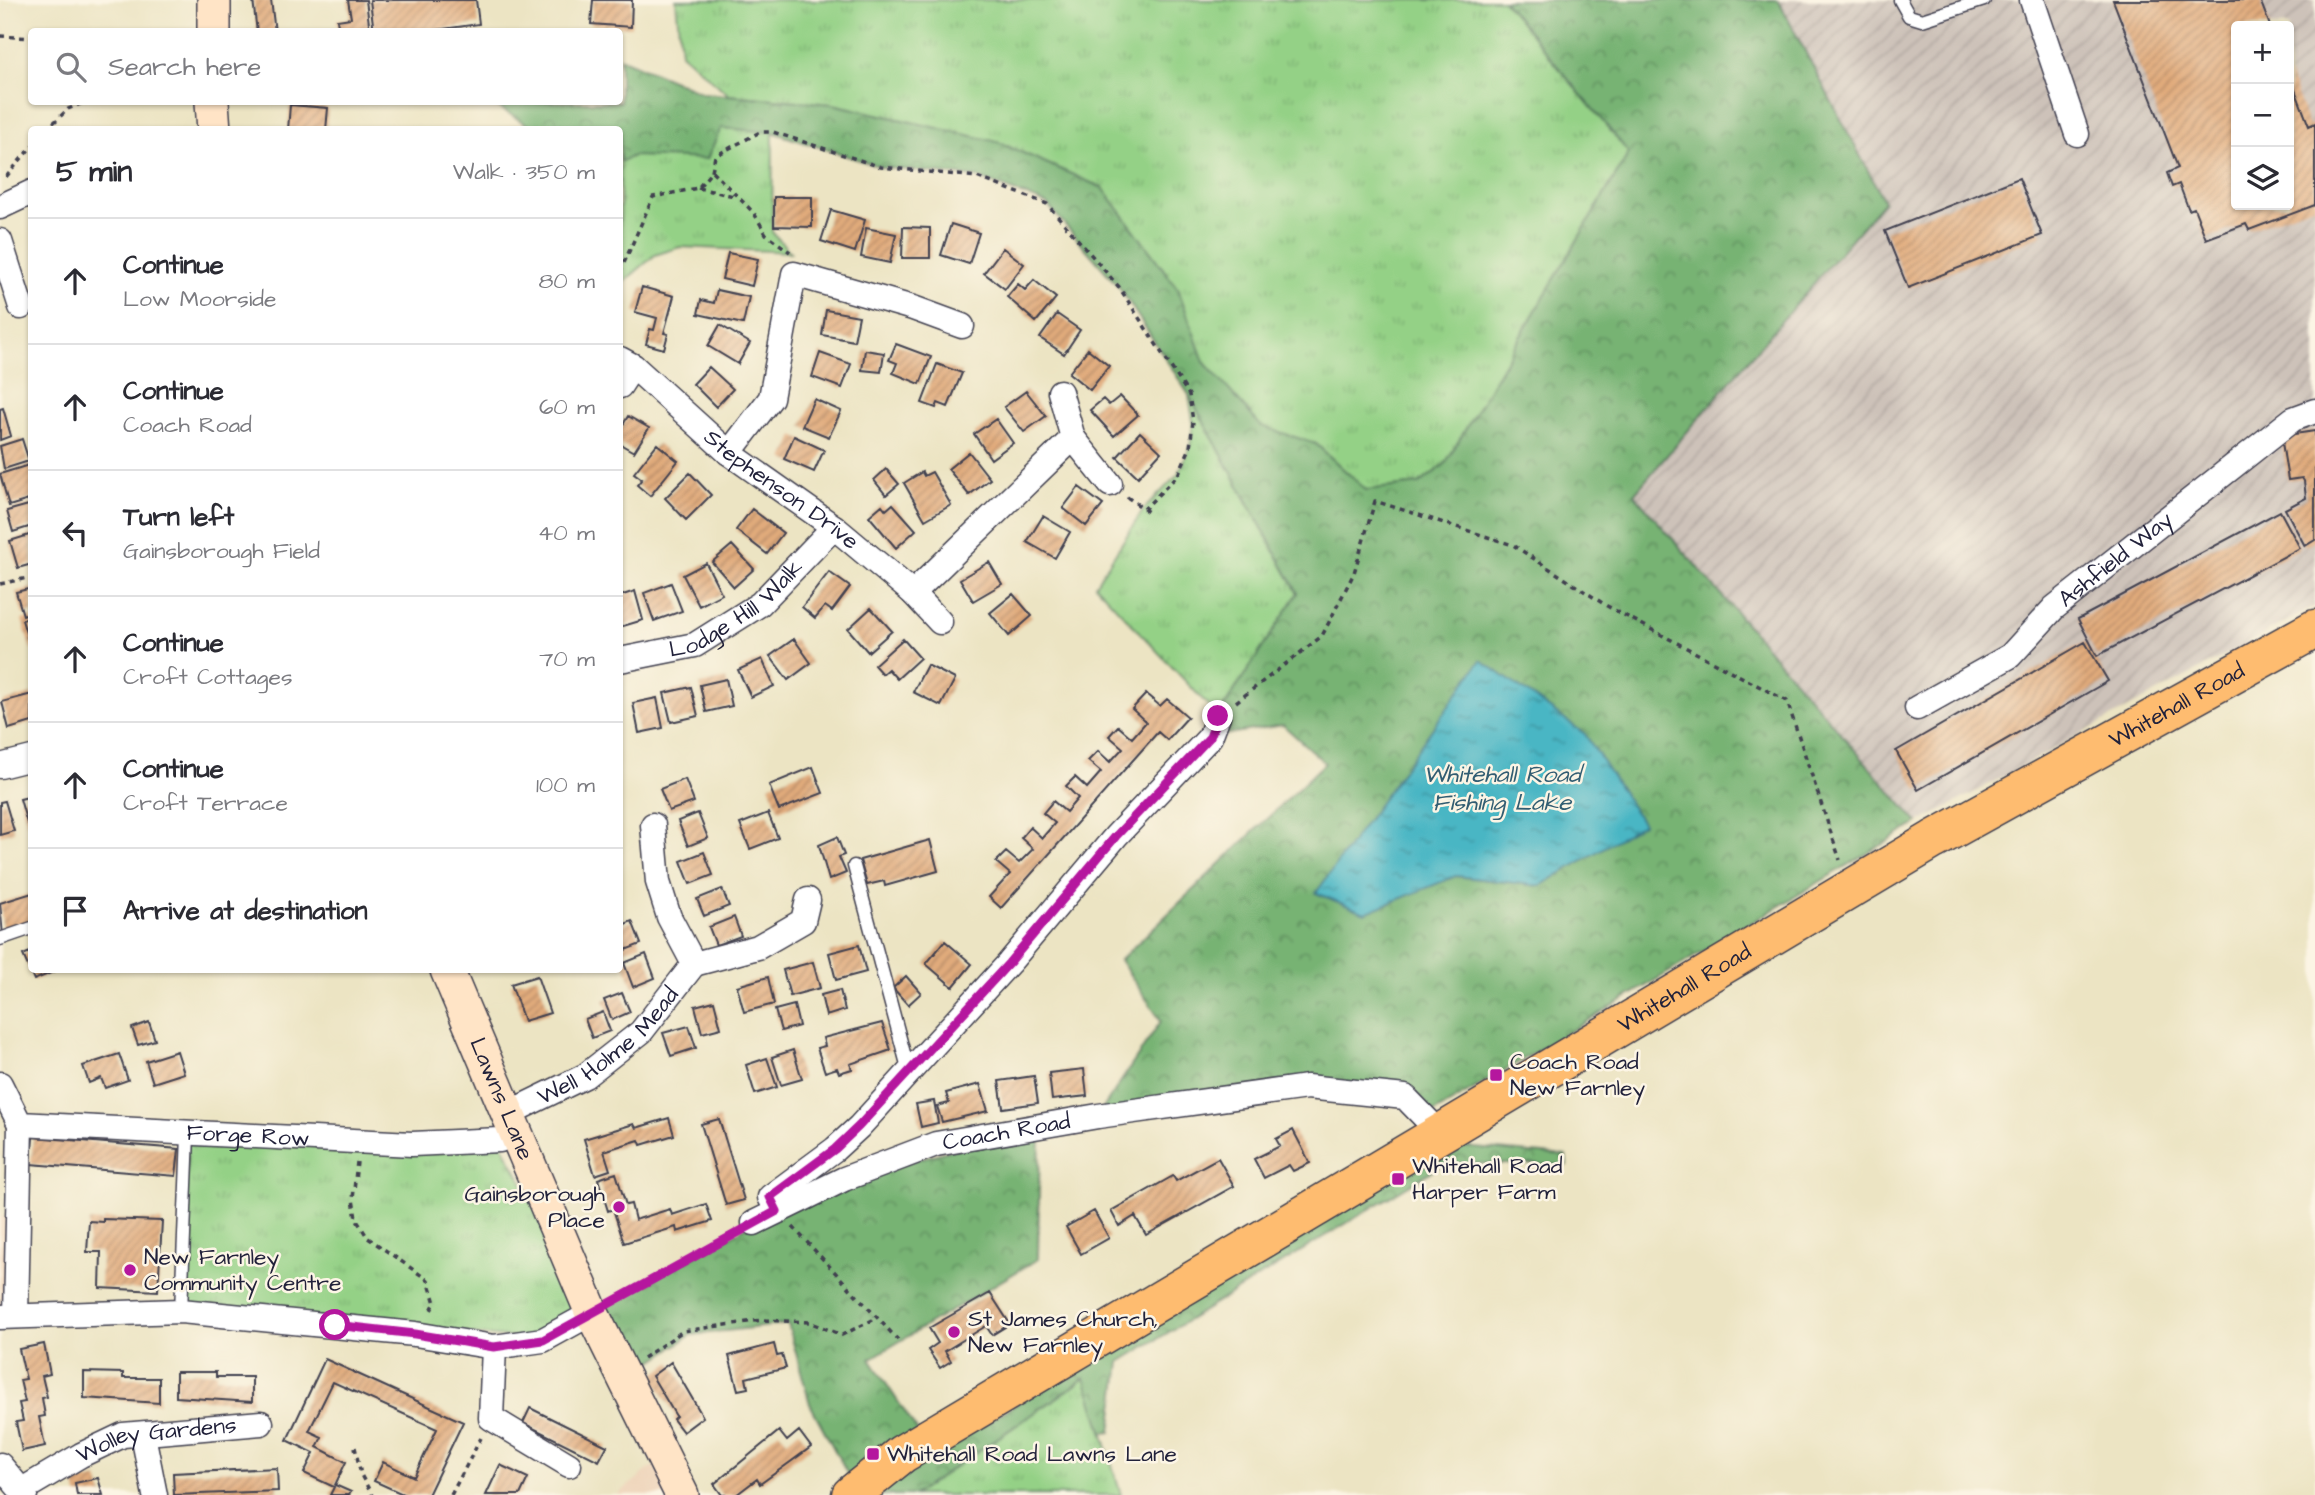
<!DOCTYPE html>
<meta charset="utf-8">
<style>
:root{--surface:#fff;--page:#f2f2f3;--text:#2b2b33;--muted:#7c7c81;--line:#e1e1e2}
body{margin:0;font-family:"Architects Daughter",sans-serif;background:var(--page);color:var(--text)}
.controls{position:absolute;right:21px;top:21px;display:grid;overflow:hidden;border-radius:7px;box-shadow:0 2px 5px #0004}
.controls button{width:63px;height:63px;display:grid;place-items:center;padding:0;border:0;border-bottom:2px solid var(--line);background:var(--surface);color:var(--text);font:35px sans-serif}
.stop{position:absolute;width:21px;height:21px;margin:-16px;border:5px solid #b5179e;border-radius:50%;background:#fff}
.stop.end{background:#b5179e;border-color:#fff;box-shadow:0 2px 7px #0008}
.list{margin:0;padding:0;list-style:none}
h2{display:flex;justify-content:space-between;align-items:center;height:91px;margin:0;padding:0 28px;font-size:30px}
h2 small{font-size:23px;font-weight:400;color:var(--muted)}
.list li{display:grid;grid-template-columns:46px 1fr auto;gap:21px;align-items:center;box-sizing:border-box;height:126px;padding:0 28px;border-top:2px solid var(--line)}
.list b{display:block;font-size:26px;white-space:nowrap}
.list p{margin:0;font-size:23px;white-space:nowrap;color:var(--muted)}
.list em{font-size:23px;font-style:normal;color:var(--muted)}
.icon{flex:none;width:38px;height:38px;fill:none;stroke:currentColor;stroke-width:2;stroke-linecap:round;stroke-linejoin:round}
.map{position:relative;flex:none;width:2315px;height:1495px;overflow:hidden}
.search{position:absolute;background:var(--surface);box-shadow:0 2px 5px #0004;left:28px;top:28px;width:595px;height:77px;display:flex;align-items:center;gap:18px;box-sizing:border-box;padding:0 24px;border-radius:7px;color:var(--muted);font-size:26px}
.panel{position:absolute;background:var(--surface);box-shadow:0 2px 5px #0004;left:28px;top:126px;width:595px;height:847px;border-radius:7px}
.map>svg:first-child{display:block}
.built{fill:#efd6bc}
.industrial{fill:url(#industrial-furrows);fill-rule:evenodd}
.grass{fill:url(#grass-tufts);stroke:#5b7a60;stroke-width:2}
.forest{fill:url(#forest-crowns);stroke:#4c6a57;stroke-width:2;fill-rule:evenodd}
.water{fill:url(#water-ripples);stroke:#366c80;stroke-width:2}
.building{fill:url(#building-hatch)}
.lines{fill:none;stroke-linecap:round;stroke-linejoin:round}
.lane-casing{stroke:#403f4f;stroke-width:15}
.street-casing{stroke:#403f4f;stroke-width:27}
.secondary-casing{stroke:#403f4f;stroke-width:36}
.primary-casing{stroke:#403f4f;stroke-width:41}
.path{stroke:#403f4f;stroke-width:3.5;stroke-dasharray:5 5;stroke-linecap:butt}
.lane{stroke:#fff;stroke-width:12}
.street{stroke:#fff;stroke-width:24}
.secondary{stroke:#ffe4c6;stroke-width:33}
.primary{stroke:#febc70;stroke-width:38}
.route{stroke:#b5179e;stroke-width:9}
.poi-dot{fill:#b5179e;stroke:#fcf5e5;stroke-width:2.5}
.labels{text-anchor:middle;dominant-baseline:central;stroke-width:5;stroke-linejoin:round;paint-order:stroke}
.street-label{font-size:23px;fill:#22223b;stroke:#fcf5e5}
.poi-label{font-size:23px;fill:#22223b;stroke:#fcf5e5;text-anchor:start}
.water-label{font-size:24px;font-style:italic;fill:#325d72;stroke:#fcf5e5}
</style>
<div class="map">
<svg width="2315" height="1495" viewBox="0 0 2315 1495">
<defs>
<pattern id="industrial-furrows" width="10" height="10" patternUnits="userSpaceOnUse" patternTransform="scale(1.75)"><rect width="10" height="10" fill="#cdc2b9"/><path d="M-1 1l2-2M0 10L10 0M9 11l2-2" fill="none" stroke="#b0a6a0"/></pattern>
<pattern id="grass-tufts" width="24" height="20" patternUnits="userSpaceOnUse" patternTransform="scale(1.75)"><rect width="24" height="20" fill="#94d186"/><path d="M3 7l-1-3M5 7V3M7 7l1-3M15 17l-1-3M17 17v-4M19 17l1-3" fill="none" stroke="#7fb375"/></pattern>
<pattern id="forest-crowns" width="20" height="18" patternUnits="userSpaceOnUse" patternTransform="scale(1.75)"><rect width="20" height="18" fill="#77b373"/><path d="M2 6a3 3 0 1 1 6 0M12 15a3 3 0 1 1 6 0" fill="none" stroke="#619160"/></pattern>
<pattern id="water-ripples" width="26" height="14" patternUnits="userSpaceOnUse" patternTransform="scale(1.75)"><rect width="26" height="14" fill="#49b6c4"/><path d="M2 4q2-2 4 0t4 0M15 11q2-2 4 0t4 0" fill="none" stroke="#3c94a0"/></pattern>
<pattern id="building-hatch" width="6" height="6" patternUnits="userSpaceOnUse" patternTransform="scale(1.75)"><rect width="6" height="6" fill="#e1ab7c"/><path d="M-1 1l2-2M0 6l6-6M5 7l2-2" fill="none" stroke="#b68b67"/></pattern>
</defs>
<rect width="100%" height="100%" fill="#fcf5e5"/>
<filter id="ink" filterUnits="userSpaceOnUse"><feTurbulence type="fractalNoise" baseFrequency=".0143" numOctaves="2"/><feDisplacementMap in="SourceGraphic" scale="14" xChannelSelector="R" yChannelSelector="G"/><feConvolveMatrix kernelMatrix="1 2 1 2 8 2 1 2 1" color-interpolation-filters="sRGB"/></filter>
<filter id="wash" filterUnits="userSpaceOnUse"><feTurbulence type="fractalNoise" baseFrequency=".00686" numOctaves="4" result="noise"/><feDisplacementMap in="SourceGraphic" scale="28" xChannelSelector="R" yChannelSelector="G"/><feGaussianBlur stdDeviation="1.57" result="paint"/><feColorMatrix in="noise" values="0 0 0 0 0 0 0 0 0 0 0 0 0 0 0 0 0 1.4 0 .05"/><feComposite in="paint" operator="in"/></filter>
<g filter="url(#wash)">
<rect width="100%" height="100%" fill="#ece4c3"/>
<path class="built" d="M19 1216 16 1316 0 1317V1217Z
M663 1458 682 1495H617Z"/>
<path class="industrial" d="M1778 0H2315V606L1918 823 1634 494 1884 201ZM2236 26H2289V205H2236Z"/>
<path class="grass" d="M676 0H1503L1629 153 1445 464 1419 484 1366 490 1316 444 1261 427 1204 362 1178 289 1103 188 998 142 833 104 729 95 681 53Z
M604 118 773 132 772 232 790 252 680 247 655 255 620 285V130H603Z
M1189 395 1298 594 1218 716 1095 585 1144 509 1178 475 1190 448 1193 421Z
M188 1135 500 1140 592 1313 543 1340 181 1311Z
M1086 1378 1121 1495H914Z"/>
<path class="forest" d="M1503 0H1778L1884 201 1634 494 1918 823 1425 1118 1405 1097 1307 1087 1098 1116 1161 1021 1120 960 1325 763 1283 725 1210 737 1218 716 1298 593 1189 395 1119 287 1047 204 977 177 881 167 772 132 721 128 707 159 633 156 620 162V130L548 129 528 125 490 102H620V58L703 93 833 104 998 142 1103 188 1178 289 1204 362 1261 426 1316 444 1366 490 1419 484 1445 464 1629 153ZM1642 824 1540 886 1456 876Z
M1040 1126 1038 1259 870 1359 924 1441 856 1490 810 1404 788 1324 691 1335 624 1380 592 1313 754 1223 844 1179Z
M1441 1145 1566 1156 1567 1165 1445 1163 1120 1362 1111 1432 1103 1433 1085 1378 914 1495H879L920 1463Z"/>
<path class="water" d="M1481 660 1585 734 1643 824 1540 886 1456 876 1365 913 1316 893Z"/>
<g id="blocks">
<path class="building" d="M253 0H271L275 32H257Z
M348 0H366L370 32H339L337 20 351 18Z
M370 0H476L479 24 422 32H374Z
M593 0H632L631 27 591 24Z
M2113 0H2260L2270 26H2236V205H2289V74L2309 126 2315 123V205L2249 230 2246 224 2206 239 2194 208 2189 210 2179 184 2172 187 2167 173 2178 168Z
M290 105 328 108 326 130H288Z
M2019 178 2042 235 1908 288 1885 231Z
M774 197H812V227L774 226Z
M831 210 865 220 855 252 821 241Z
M951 224 979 233 969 264 941 255Z
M903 227 930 228V258H902Z
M866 228 896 234 890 263 861 257Z
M1003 248 1024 264 1005 289 984 273Z
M728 253 758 259 752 286 722 279Z
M1034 280 1056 298 1036 322 1007 297 1018 284 1025 290Z
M642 287 674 296 664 333 668 334 664 349 646 344 650 329 654 330 657 318 635 312Z
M717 290 749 297 743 324 698 314 701 300 714 303Z
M826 310 859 316 854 341 822 335Z
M1057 314 1080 330 1064 354 1040 338Z
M720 325 750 343 738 364 708 346Z
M896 344 931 357 920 384 893 373 897 363 889 360Z
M1088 349 1109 366 1090 390 1069 373Z
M865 350 884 353 881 372 862 370Z
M820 353 851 364 842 388 812 377Z
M937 364 962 373 948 407 938 403 936 408 922 403Z
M709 367 733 389 716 407 693 384Z
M1026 391 1046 416 1024 432 1004 407Z
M1120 396 1138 415 1114 436 1090 410 1103 399 1109 405Z
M814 399 841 411 829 437 802 426Z
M3 408 11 436 0 440V409Z
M628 416 649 428 634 452 620 444V430Z
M996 419 1013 443 991 459 974 434Z
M2315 431V540L2305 546 2285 509 2306 498 2304 481 2302 478 2288 480 2281 436Z
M1140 432 1161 452 1138 477 1117 457Z
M794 436 824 450 814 472 784 459Z
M22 439 29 461 4 469 0 446Z
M657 444 678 461 650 496 637 485 642 479 634 473Z
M969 452 990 479 969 495 948 469Z
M32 464V499L9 506 0 474Z
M886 469 899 484 886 495 874 480Z
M922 472 924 476 932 472 951 505 925 520 904 483Z
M690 473 711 495 686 520 665 498Z
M1079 487 1103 505 1086 526 1063 508Z
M32 504V526L13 532 7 511Z
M893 504 916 530 896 548 869 516 882 505 886 510Z
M752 509 783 533 767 554 736 530Z
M2280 511 2300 548 2097 656 2078 619Z
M1043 516 1070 532 1055 558 1027 542Z
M32 534V564L18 568 10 541Z
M732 545 754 569 734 587 712 562Z
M989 562 1002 584 973 601 960 579Z
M706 563 722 594 699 606 683 575Z
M829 572 850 587 832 611 825 606 815 618 802 607Z
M671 583 682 611 654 621 644 593Z
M32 588V612L23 615 16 592Z
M635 591 643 620 620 627V596Z
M1013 594 1032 616 1009 636 990 613Z
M871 608 892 631 868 652 848 629Z
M32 617V649H31L22 620Z
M794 639 811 663 788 680 770 656Z
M903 639 920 658 897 679 888 669 882 674 874 665Z
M2085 642 2108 681 1918 790 1896 751Z
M762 659 774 686 751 697 738 670Z
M927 665 955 679 941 706 913 692Z
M726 679 732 706 706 712 700 685Z
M691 687 698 716 671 722 664 693Z
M32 694V722L9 729 2 702Z
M1146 694 1160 706 1167 699 1188 717 1167 740 1158 732 1001 908 989 897 1010 874 996 862 1006 852 1019 863 1033 849 1021 838 1030 827 1042 838 1055 823 1043 813 1053 801 1066 812 1078 798 1066 786 1075 777 1087 788 1101 772 1088 761 1098 751 1110 762 1123 748 1109 736 1118 726 1132 738 1146 722 1132 709Z
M657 698 663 728 639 733 633 703Z
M813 767 823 793 779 810 769 785Z
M685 779 694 802 669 811 660 789Z
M32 796V822L27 823 20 799Z
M5 801 14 831 0 835V802Z
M698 813 708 838 688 846 678 821Z
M768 813 778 838 750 849 740 824Z
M837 837 844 855 839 857 846 873 829 880 819 845Z
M930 840 938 871 885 886 884 881 867 885 860 860Z
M704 852 713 875 690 884 681 861Z
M722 889 729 906 704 916 697 899Z
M32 893V926L3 936 0 903Z
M734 917 741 936 716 945 709 927Z
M632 921 641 944 620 952V926Z
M945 941 972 964 953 987 926 964Z
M859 945 866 972 836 980 829 953Z
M32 951V970H58L34 980 23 955Z
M646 954 655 978 633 987 624 963Z
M813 962 820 988 790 996 783 970Z
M537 976 550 1013 524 1021 511 984Z
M906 976 921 993 908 1005 893 988Z
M768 977 774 1004 744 1012 737 986Z
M840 990 845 1010 826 1016 821 995Z
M622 993 630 1012 612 1020 604 1000Z
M714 1001 721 1028 702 1033 695 1006Z
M794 1005 799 1026 781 1031 775 1010Z
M603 1012 610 1031 592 1038 585 1019Z
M149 1022 155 1040 138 1045 132 1028Z
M882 1023 891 1050 850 1064 852 1069 839 1073 837 1068 825 1072 817 1048 825 1046 823 1038Z
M689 1026 696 1048 671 1056 663 1033Z
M793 1050 802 1079 781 1085 772 1057Z
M177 1051 184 1073 153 1083 146 1061Z
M119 1054 128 1080 105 1088 101 1078 89 1083 83 1066Z
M767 1058 777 1087 755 1094 746 1065Z
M1084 1069 1087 1096 1052 1100 1049 1073Z
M1034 1076 1038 1103 1003 1108 999 1081Z
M980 1084 988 1111 942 1122 937 1106 949 1103 946 1093Z
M934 1101 938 1123 921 1127 916 1104Z
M669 1118 674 1135 641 1145 639 1140 604 1151 610 1170 595 1175 584 1139 634 1124 636 1128Z
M719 1119 744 1200 726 1205 701 1124Z
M1293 1130 1310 1163 1293 1171 1289 1165 1264 1178 1254 1159 1280 1146 1276 1139Z
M33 1137 179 1149 176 1176 31 1164Z
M1218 1158 1234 1186 1146 1235 1135 1216 1119 1226 1111 1211 1173 1176 1176 1181Z
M616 1173 626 1205 631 1204 635 1220 670 1209 672 1215 706 1204 712 1221 677 1232 676 1227 624 1243 613 1209 608 1211 598 1179Z
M1094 1211 1109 1238 1081 1254 1066 1227Z
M103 1219 162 1221 158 1291 100 1288 101 1252H87L89 1221 103 1222Z
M990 1293 1010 1324 992 1335 986 1326 945 1351 951 1361 940 1368 928 1350 938 1343 929 1328Z
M44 1344 50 1374 42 1376 47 1397 42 1398 45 1416 39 1417 45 1446 22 1451 16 1422 23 1421 19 1403 25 1402 20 1380 26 1379 19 1349Z
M774 1344 777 1356 782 1355 786 1368 746 1378 748 1388 738 1390 729 1356Z
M325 1359 463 1422 428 1495H405L374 1481 383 1462 414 1477 437 1429 333 1382 309 1431 322 1437 317 1447 346 1462 335 1485 351 1492 349 1495H330L334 1487 304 1473 314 1453 287 1440Z
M671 1362 703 1417 683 1432 673 1419 676 1416 652 1376Z
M84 1372 123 1373V1378H159V1403L84 1398Z
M176 1372H216V1377H252V1402L176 1397Z
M530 1408 607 1446 599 1461 523 1423Z
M779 1431 787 1441 799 1431 811 1447 760 1484 757 1479 736 1495H722L714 1484Z
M500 1465 528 1478 520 1495H486Z
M277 1468 278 1491 174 1495 173 1473Z
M98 1478 103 1495H77L75 1483Z"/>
</g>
</g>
<g filter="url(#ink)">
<use href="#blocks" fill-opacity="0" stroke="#403f4f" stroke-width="2"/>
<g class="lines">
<g class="lane-casing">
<path id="lane" d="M1900 0 1909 16 1922 20 1984 0
M854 866 909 1072
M0 939 32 928
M181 1311 188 1135"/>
</g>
<g class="street-casing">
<g id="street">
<path d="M2032 0 2077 134"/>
<path d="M0 207 32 192"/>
<path d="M0 241 21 307"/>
<path id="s1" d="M620 359 633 366 729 453 834 527 913 593 940 622"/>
<path d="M620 386 633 366"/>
<path d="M1073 438 1110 484"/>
<path d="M729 453 771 398 794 274 913 308 962 326"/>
<path d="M913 593 1073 438 1060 392"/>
<path id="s2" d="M620 660 695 645 760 604 834 527"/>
<path id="s3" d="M1917 708 2010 656 2054 608 2293 419 2315 411"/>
<path d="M0 766 32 758"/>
<path d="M694 964 758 947 803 921 808 900"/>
<path id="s4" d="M0 1084 20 1124 412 1144 500 1140 517 1131"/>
<path id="s5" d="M509 1113 585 1076 641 1032 694 964 669 917 658 882 653 825"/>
<path d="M777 1211 770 1197 835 1149 859 1127 1009 963 1116 836 1210 737 1218 716"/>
<path id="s6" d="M754 1223 844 1179 936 1144 1098 1116 1307 1087 1405 1097 1441 1134"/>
<path d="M16 1316 20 1124"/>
<path d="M0 1317 181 1311 415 1334 494 1347 543 1340 592 1313"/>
<path d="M494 1347 491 1418 569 1465"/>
<path d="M143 1435 155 1495"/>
<path d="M0 1465 25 1495"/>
<path id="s7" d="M22 1490 81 1455 123 1435 261 1423"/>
</g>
</g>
<g class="secondary-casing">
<g id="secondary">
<path d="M214 32V0"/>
<path d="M212 102 214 130"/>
<path id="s8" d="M447 970 592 1313 682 1495"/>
</g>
</g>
<g class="primary-casing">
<g id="primary">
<path id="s9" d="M851 1495 902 1454 1933 840 2315 629"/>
</g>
</g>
<path class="path" d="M0 36 32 38
M46 130 68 109 85 102
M712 171 754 213 766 234 790 252
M6 177 32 146
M698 188 734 196
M620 272 653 197 698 188 712 171 715 156 760 132H773L881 167 977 177 1047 204 1119 287 1189 395 1193 421 1190 448 1178 475 1144 509
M1127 497 1151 514
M0 584 32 577
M1236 702 1322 636 1354 573 1375 501 1513 545 1607 606 1787 701 1840 860
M357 1162 353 1199 356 1219 368 1238 428 1280 435 1303 430 1312
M793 1227 898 1340
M616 1300 734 1234
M643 1358 683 1331 762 1320 809 1322 842 1335 877 1318
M355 1447 361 1475 372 1495
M451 1495 481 1438"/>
<use href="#lane" class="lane"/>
<use href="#street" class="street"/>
<use href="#secondary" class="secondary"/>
<use href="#primary" class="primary"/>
</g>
</g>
<g class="lines" filter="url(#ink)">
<path class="route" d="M335 1325 415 1334 494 1347 543 1340 777 1211 770 1197 835 1149 859 1126 1009 963 1116 836 1210 737 1218 716"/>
</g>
<g class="poi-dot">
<rect x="1489" y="1068" width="14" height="14" rx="3.5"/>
<rect x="1391" y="1172" width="14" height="14" rx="3.5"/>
<circle cx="619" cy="1207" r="7"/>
<circle cx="130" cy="1270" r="7"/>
<circle cx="954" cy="1332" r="7"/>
<rect x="866" y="1447" width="14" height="14" rx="3.5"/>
</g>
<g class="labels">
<g class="street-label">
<text stroke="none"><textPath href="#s1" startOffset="208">Stephenson Drive</textPath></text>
<text stroke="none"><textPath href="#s3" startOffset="250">Ashfield Way</textPath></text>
<text stroke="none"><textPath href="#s2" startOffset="130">Lodge Hill Walk</textPath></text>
<text stroke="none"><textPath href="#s9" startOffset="1544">Whitehall Road</textPath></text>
<text stroke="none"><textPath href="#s9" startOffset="976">Whitehall Road</textPath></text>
<text stroke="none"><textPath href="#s5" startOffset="121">Well Holme Mead</textPath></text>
<text stroke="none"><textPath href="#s8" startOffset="140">Lawns Lane</textPath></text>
<text stroke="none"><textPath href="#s6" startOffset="270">Coach Road</textPath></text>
<text stroke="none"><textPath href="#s4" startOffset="273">Forge Row</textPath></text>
<text stroke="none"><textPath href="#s7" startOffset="147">Wolley Gardens</textPath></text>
</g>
<g class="poi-label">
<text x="1510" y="1062">Coach Road<tspan x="1510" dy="26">New Farnley</tspan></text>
<text x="1412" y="1166">Whitehall Road<tspan x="1412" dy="26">Harper Farm</tspan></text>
<text x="605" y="1194" text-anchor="end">Gainsborough<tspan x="605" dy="26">Place</tspan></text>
<text x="144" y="1257">New Farnley<tspan x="144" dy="26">Community Centre</tspan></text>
<text x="968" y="1319">St James Church,<tspan x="968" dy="26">New Farnley</tspan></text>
<text x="887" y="1454">Whitehall Road Lawns Lane</text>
</g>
<g class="water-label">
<text x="1502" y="775">Whitehall Road<tspan x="1502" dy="28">Fishing Lake</tspan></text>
</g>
</g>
</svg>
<div class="controls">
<button>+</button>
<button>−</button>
<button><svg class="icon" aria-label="layers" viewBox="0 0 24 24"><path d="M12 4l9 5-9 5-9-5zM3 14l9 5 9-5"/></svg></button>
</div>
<div class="stop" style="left:335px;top:1325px"></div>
<div class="stop end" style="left:1218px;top:716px"></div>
<div class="search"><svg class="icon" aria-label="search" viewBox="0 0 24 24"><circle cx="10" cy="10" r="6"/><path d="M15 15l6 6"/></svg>Search here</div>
<section class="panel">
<h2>5 min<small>Walk · 350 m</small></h2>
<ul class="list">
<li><svg class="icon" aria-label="ahead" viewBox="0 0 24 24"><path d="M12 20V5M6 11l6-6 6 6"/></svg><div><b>Continue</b><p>Low Moorside</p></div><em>80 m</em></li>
<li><svg class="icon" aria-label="ahead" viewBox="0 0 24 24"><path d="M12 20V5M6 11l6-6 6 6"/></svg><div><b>Continue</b><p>Coach Road</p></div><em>60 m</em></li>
<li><svg class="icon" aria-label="left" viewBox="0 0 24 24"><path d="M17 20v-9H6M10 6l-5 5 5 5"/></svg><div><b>Turn left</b><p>Gainsborough Field</p></div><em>40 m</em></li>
<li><svg class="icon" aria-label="ahead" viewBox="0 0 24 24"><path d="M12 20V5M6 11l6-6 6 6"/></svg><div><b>Continue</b><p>Croft Cottages</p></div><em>70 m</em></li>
<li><svg class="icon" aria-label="ahead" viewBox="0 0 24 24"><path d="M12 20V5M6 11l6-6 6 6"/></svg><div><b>Continue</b><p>Croft Terrace</p></div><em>100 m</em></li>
<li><svg class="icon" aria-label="arrive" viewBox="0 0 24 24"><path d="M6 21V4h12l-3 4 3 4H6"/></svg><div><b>Arrive at destination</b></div></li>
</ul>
</section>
</div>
